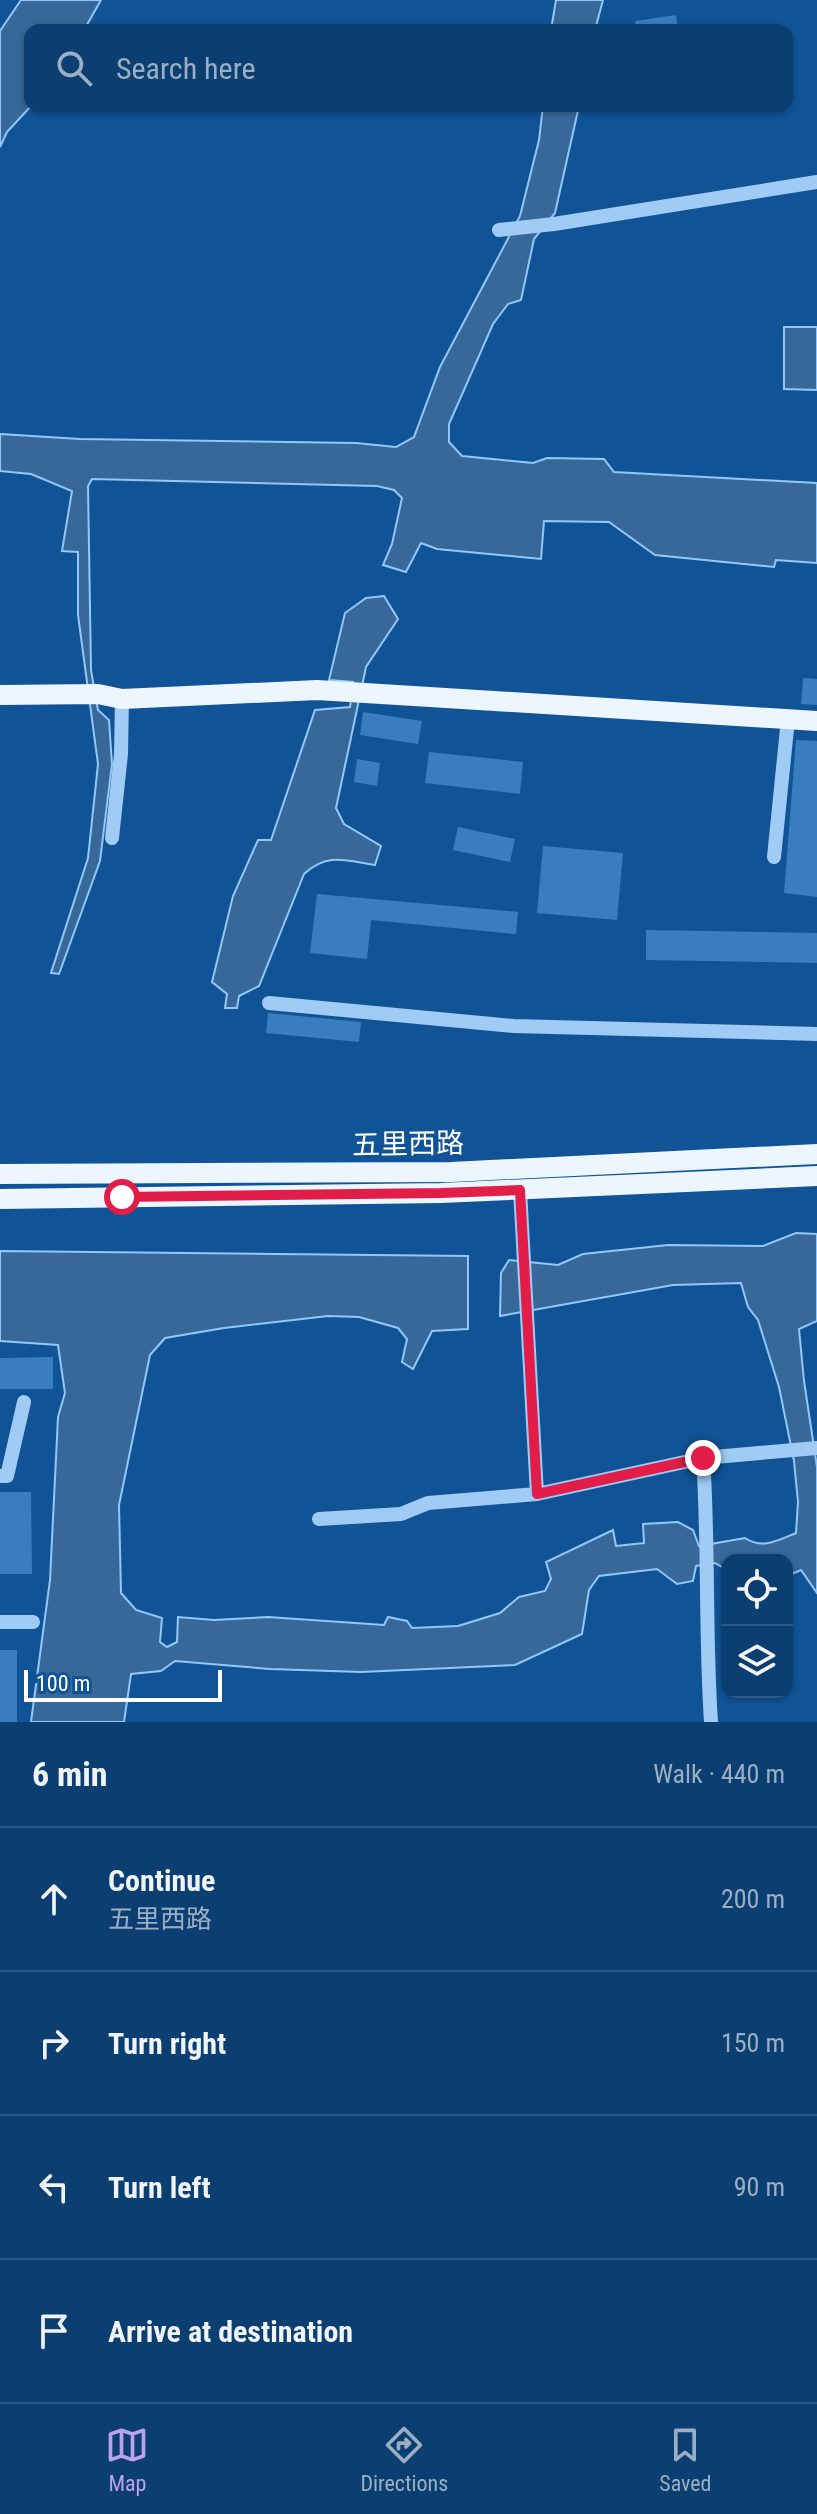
<!DOCTYPE html>
<meta charset="utf-8">
<style>
:root{--surface:#0c3f71;--page:#154676;--text:#f1f3f6;--muted:#9aafc3;--line:#2c5884;--accent:#bca0f2}
body{margin:0;font-family:"Roboto Condensed","Noto Sans SC",sans-serif;background:var(--page);color:var(--text)}
.controls{position:absolute;right:24px;bottom:24px;display:grid;overflow:hidden;border-radius:16px;box-shadow:0 2px 6px #0004}
.controls button{width:72px;height:72px;display:grid;place-items:center;padding:0;border:0;border-bottom:2px solid var(--line);background:var(--surface);color:var(--text);font:40px sans-serif}
.scale{position:absolute;left:24px;bottom:20px;width:198px;box-sizing:border-box;padding-left:8px;border:4px solid #fff;border-top:0;font-size:22px;line-height:28px;white-space:nowrap;color:#fff;-webkit-text-stroke:6px #105497;paint-order:stroke}
.stop{position:absolute;width:24px;height:24px;margin:-18px;border:6px solid #e11d48;border-radius:50%;background:#fff}
.stop.end{background:#e11d48;border-color:#fff;box-shadow:0 2px 8px #0008}
.list{margin:0;padding:0;list-style:none}
h2{display:flex;justify-content:space-between;align-items:center;height:104px;margin:0;padding:0 32px;font-size:34px}
h2 small{font-size:26px;font-weight:400;color:var(--muted)}
.list li{display:grid;grid-template-columns:52px 1fr auto;gap:24px;align-items:center;box-sizing:border-box;height:144px;padding:0 32px;border-top:2px solid var(--line)}
.list b{display:block;font-size:30px;white-space:nowrap}
.list p{margin:0;font-size:26px;white-space:nowrap;color:var(--muted)}
.list em{font-size:26px;font-style:normal;color:var(--muted)}
.icon{flex:none;width:44px;height:44px;fill:none;stroke:currentColor;stroke-width:2;stroke-linecap:round;stroke-linejoin:round}
.map{position:relative;flex:none;width:817px;height:1722px;overflow:hidden}
.search{position:absolute;background:var(--surface);box-shadow:0 2px 6px #0004;left:24px;right:24px;top:24px;height:88px;display:flex;align-items:center;gap:20px;box-sizing:border-box;padding:0 28px;border-radius:16px;color:var(--muted);font-size:30px}
.sheet{height:680px;background:var(--surface)}
nav{display:flex;justify-content:space-around;align-items:center;box-sizing:border-box;height:112px;border-top:2px solid var(--line);background:var(--surface);font-size:22px;color:var(--muted)}
nav a{display:grid;justify-items:center;gap:4px}
nav .on{color:var(--accent)}
.map>svg:first-child{display:block}
.water{fill:#376899;stroke:#91c8f8;stroke-width:2}
.building{fill:#387ebf}
.lines{fill:none;stroke-linecap:round;stroke-linejoin:round}
.minor{stroke:#a0cbf4;stroke-width:14}
.major{stroke:#edf5ff;stroke-width:20}
.route{stroke:#e11d48;stroke-width:10}
.labels{text-anchor:middle;dominant-baseline:central;stroke-width:8;stroke-linejoin:round;paint-order:stroke}
.street-label{font-size:28px;fill:#fff;stroke:#105497}
</style>
<div class="map">
<svg width="817" height="1722" viewBox="0 0 817 1722">
<rect width="100%" height="100%" fill="#105497"/>
<path class="water" d="M21 0H101L84 30H30L31 106 7 132 0 147V31Z
M556 0H603L595 30H551Z
M543 106H579L555 213 534 239 521 300 508 304 493 324 449 424V442L462 456 533 463 547 458 604 459 614 472 817 483V563L776 560 774 567 655 555 609 522 544 521 541 559 437 549 421 543 406 572 383 565 392 544 402 498 394 490 377 486 92 479 88 486 91 670 98 710 109 720 112 764 100 861 59 974 51 973 88 858 98 764 78 615V552L62 551 72 491 31 474 0 471V434L80 439 356 443 396 447 414 437 440 367 520 216 539 140Z
M784 327H817V390L784 389Z
M384 596 398 619 366 667 336 808 344 824 381 846 375 865C346 861 328 852 304 874L259 986 239 996 237 1008H225L227 994 212 982 233 896 258 840H271L315 710 350 707 353 682 329 680 345 613 366 598Z
M796 1233 817 1234V1321L799 1329 804 1381 817 1467V1593L801 1570 787 1576V1560H727V1570L715 1563 696 1566 693 1581 677 1584 657 1569 599 1576 589 1590 582 1634 515 1665 361 1672 270 1669 175 1661 161 1671 131 1674 124 1722H31L50 1580 58 1417 65 1393 58 1345 0 1341V1251L468 1256V1329L432 1331 413 1369 402 1362 407 1339 398 1328 359 1317 328 1316 224 1328 165 1338 150 1355 119 1505 121 1593 136 1610 162 1618 160 1642 167 1647 177 1642 178 1617 214 1620 268 1617 384 1625 388 1617 407 1621 412 1628 458 1626 500 1613 519 1597 545 1591 551 1579 546 1562 613 1530 616 1546 644 1543 643 1524 678 1522 693 1530 699 1546 745 1538C763 1550 778 1540 796 1533L798 1502 794 1461 779 1387 758 1320 748 1307 741 1283 673 1285 500 1316 501 1273 509 1260 558 1265 583 1254 668 1245 763 1246Z"/>
<path class="building" d="M676 15 678 30H636L635 21Z
M803 678 817 679V705L801 704Z
M363 712 422 721 418 744 360 735Z
M796 740 817 741V897L784 893Z
M429 752 523 762 520 794 425 783Z
M357 759 380 763 377 786 354 782Z
M458 827 515 839 510 862 453 850Z
M543 846 623 853 617 920 537 913Z
M317 894 518 912 516 934 371 920 367 959 310 953Z
M646 930 817 933V963L646 960Z
M268 1013 361 1022 359 1042 266 1033Z
M53 1357V1389H0V1358Z
M0 1492H31L32 1574H0Z
M0 1650H17V1722H0Z"/>
<g class="lines">
<path class="minor" d="M499 230 554 224 817 182
M112 838 121 754 122 699
M774 857 788 719
M269 1003 513 1026 817 1034
M520 1190 537 1494
M703 1458C709 1546 705 1634 711 1722
M0 1476H7L24 1402
M319 1519 401 1514 428 1503 537 1494 703 1458 817 1448
M0 1622H33"/>
<path class="major" d="M0 695 98 694 122 699 317 690 817 721
M0 1174 451 1172 817 1154
M0 1199 441 1193 817 1176"/>
</g>
<g class="lines">
<path class="route" d="M122 1197 441 1193 520 1190 537 1494 703 1458"/>
</g>
<g class="labels">
<g class="street-label">
<text transform="translate(408 1144) rotate(-1)">五里西路</text>
</g>
</g>
</svg>
<div class="controls">
<button><svg class="icon" aria-label="locate" viewBox="0 0 24 24"><circle cx="12" cy="12" r="6"/><path d="M12 2v4M12 18v4M2 12h4M18 12h4"/></svg></button>
<button><svg class="icon" aria-label="layers" viewBox="0 0 24 24"><path d="M12 4l9 5-9 5-9-5zM3 14l9 5 9-5"/></svg></button>
</div>
<div class="scale">100 m</div>
<div class="stop" style="left:122px;top:1197px"></div>
<div class="stop end" style="left:703px;top:1458px"></div>
<div class="search"><svg class="icon" aria-label="search" viewBox="0 0 24 24"><circle cx="10" cy="10" r="6"/><path d="M15 15l6 6"/></svg>Search here</div>
</div>
<section class="sheet">
<h2>6 min<small>Walk · 440 m</small></h2>
<ul class="list">
<li><svg class="icon" aria-label="ahead" viewBox="0 0 24 24"><path d="M12 20V5M6 11l6-6 6 6"/></svg><div><b>Continue</b><p>五里西路</p></div><em>200 m</em></li>
<li><svg class="icon" aria-label="right" viewBox="0 0 24 24"><path d="M7 20v-9h11M14 6l5 5-5 5"/></svg><div><b>Turn right</b></div><em>150 m</em></li>
<li><svg class="icon" aria-label="left" viewBox="0 0 24 24"><path d="M17 20v-9H6M10 6l-5 5 5 5"/></svg><div><b>Turn left</b></div><em>90 m</em></li>
<li><svg class="icon" aria-label="arrive" viewBox="0 0 24 24"><path d="M6 21V4h12l-3 4 3 4H6"/></svg><div><b>Arrive at destination</b></div></li>
</ul>
</section>
<nav>
<a class="on"><svg class="icon" aria-label="map" viewBox="0 0 24 24"><path d="M3 6l6-2 6 2 6-2v14l-6 2-6-2-6 2zM9 4v14M15 6v14"/></svg>Map</a>
<a><svg class="icon" aria-label="directions" viewBox="0 0 24 24"><path d="M12 3l9 9-9 9-9-9zM9 14v-3h6M13 9l2 2-2 2"/></svg>Directions</a>
<a><svg class="icon" aria-label="saved" viewBox="0 0 24 24"><path d="M7 4h10v16l-5-4-5 4z"/></svg>Saved</a>
</nav>
